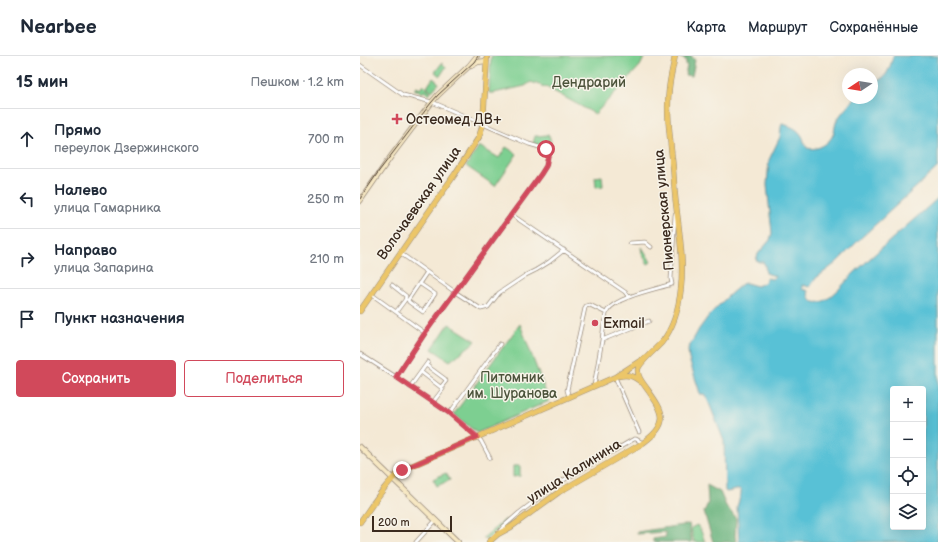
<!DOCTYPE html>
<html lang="ru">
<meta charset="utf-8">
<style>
:root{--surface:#fff;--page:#f6f6f7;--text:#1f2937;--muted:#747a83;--line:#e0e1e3;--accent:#d1495b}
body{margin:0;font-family:"Balsamiq Sans",sans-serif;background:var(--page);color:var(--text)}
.controls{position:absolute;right:12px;bottom:12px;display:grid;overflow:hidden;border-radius:4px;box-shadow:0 4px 16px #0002}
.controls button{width:36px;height:36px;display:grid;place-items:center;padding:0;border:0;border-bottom:1px solid var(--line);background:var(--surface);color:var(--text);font:20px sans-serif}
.compass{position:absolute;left:482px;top:12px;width:36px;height:36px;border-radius:50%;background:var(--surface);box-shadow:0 4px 16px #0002;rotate:258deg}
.scale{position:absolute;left:12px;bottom:10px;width:80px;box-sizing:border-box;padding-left:4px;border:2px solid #3b2a1e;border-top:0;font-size:11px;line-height:14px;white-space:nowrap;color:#3b2a1e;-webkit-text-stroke:3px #f7f3e8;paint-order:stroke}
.stop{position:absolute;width:12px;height:12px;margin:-9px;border:3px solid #d1495b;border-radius:50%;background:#fff}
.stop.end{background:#d1495b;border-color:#fff;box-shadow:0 1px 4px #0008}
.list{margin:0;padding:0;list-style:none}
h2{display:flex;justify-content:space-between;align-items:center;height:52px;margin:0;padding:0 16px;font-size:17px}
h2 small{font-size:13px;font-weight:400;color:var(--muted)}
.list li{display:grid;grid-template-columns:26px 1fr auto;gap:12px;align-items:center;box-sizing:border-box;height:60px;padding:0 16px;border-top:1px solid var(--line)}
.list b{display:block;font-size:15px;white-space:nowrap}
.list p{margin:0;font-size:13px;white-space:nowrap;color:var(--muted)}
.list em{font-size:13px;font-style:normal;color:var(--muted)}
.actions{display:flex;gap:8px;padding:12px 16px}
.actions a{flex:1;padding:9px 0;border:1px solid var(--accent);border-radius:4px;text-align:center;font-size:14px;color:var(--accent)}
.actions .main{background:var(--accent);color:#fff}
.icon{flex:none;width:22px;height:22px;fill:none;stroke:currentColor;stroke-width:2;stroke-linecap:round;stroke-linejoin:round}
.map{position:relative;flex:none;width:578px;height:486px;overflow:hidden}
header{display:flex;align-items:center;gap:24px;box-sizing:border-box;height:56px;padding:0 20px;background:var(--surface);border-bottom:1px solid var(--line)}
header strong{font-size:19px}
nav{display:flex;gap:22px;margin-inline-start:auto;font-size:14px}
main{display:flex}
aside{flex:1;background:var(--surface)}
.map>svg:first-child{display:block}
.green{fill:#7dcf91;stroke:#5c7c58}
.forest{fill:#66b27b;stroke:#506e4c}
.water{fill:#59c1d6;stroke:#4a767a;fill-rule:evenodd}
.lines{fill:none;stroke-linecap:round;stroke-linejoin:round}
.street-casing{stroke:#988a7a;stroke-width:4.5}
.secondary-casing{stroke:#988a7a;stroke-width:6}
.primary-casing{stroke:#988a7a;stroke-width:6}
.street{stroke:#fff;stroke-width:3}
.secondary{stroke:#f7e8c3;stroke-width:4.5}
.primary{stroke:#ecc669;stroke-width:5}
.tram{stroke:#3b2a1e;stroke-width:1}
.route{stroke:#d1495b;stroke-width:5}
.poi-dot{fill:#d1495b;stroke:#f7f3e8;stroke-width:1.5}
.labels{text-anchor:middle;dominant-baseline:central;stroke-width:3;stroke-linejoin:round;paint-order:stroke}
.park-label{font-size:14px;fill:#4c533b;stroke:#f7f3e8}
.poi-label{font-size:14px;fill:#3b2a1e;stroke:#f7f3e8;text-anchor:start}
.street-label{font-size:14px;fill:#3b2a1e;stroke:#f7f3e8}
</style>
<header>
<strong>Nearbee</strong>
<nav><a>Карта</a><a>Маршрут</a><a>Сохранённые</a></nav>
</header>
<main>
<aside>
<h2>15 мин<small>Пешком · 1.2 km</small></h2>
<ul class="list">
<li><svg class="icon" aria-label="ahead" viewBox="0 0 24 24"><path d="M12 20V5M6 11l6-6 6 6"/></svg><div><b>Прямо</b><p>переулок Дзержинского</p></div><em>700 m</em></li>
<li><svg class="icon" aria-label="left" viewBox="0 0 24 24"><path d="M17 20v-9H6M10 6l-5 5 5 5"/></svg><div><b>Налево</b><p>улица Гамарника</p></div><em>250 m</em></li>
<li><svg class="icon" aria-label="right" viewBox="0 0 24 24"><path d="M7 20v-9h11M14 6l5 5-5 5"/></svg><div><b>Направо</b><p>улица Запарина</p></div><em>210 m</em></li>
<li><svg class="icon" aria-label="arrive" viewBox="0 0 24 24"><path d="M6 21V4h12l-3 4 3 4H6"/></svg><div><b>Пункт назначения</b></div></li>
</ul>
<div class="actions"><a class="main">Сохранить</a><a>Поделиться</a></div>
</aside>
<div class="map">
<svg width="578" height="486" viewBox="0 0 578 486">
<rect width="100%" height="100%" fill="#f7f3e8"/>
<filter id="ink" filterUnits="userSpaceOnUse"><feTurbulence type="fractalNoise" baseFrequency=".025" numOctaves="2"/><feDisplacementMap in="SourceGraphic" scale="8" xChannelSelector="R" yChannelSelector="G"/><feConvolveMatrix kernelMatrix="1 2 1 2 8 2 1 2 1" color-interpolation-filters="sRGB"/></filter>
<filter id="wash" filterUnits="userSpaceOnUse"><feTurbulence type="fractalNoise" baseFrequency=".012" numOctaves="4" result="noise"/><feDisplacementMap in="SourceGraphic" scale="16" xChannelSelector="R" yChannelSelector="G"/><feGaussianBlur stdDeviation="0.9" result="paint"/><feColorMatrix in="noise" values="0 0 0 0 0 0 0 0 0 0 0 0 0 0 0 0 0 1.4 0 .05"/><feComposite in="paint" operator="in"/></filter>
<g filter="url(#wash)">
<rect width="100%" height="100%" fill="#f4e9d5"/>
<path class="green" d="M131 0H285L280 10 235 58 188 32 171 26 165 30 134 37H129Z
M82 7 86 11 80 20 75 16Z
M73 22 79 27 72 35 67 31Z
M63 29 71 36 69 39 64 35 62 37 58 34H55V32L57 31 60 33Z
M188 79 190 82 192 94H187L173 88 175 80Z
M119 90 139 102 146 91 157 98 135 130 106 110Z
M242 120 243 130 236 131 235 121Z
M281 191H282L291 206 288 208 282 198Z
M89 268 116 285 90 305 72 293Z
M160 268 189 345 117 377 94 358Z
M153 410H160V420L153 421Z
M86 417 90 424 77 430 73 423Z
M146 463C142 472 133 478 126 484L123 482Z
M337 469 341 475 345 486H334L331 472Z"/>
<path class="forest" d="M320 0H332V1L335 4 332 20 325 19 327 10 326 8V4L319 1Z
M347 429 360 436 366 450 376 462 375 480 376 486H353L344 456 348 447Z
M329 468 332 486H293V483L306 481 305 476 277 478V476Z"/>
<path class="water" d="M533 0H578V111L502 181 476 207 456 222 450 231 442 229V231H443L442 233 448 235C448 243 452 248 461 246 472 243 485 226 493 218 521 192 550 167 578 142V486H379L377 451 381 438V434L380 433 367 436 365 435 364 385 347 342 344 338H340L339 334 329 303 328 293 339 273 350 258 368 240 382 228 386 227 397 230 402 228 405 226 407 222 412 223 413 222H414L415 220 406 217 405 209 403 206H399L396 204 398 198 410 184 412 177 407 129 409 104 420 81 421 71 422 68C430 70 437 72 442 80 444 83 444 88 447 92 458 95 471 87 474 76 475 72 475 68 477 64 482 56 489 49 495 42H512V27C515 26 518 25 521 23 528 19 531 8 533 0ZM533 333H563V471H533Z"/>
</g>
<g filter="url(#ink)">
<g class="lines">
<g class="street-casing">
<path id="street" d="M0 9 43 39 72 46 169 88 186 93 189 95 186 110 181 118 65 277 36 321
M152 159 265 236 269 241
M270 187 285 186 291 191
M40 197 95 236 121 253 125 252 128 251 139 237 166 219 176 214 189 206 204 194
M59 227 75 238 63 256 49 246 48 244 67 216
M32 229 46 240 45 244 36 256
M11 238 65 277
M242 284C243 277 244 259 248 254 256 241 297 233 312 228L311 223 315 159
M0 298 36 321 89 357 117 380 121 385 130 402
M66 309 85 323 86 325 81 331
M61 316 83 333 73 346
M255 321 279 376
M234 330 242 284 289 265
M50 331 68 306
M209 341 207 334 225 252 226 250 230 249 246 257
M89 357 92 354 140 288
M140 475 143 471 159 457 197 428 274 383H276L283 387
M56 486 76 464"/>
</g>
<g class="secondary-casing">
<path id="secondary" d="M111 10 118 6 126 5
M0 145 32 99 72 46 78 39 109 10 117 0
M0 391 98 486"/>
</g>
<g class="primary-casing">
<path id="primary" d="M0 255 95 118 119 81 123 68 127 0
M259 320C269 318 274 320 281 326
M0 466C13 448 25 428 42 414L255 321 283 303
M129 486 138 478 151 471 199 436 283 387C313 366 302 354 285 330 281 325 277 319 278 313 280 306 296 293 302 286 314 271 319 251 321 232 324 204 319 175 316 148 314 133 314 117 312 102 310 80 306 56 309 33 310 22 313 11 315 0"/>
</g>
<use href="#street" class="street"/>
<use href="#secondary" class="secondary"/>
<use href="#primary" class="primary"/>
<path class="tram" d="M0 143 19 115 71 47 78 39 114 6 118 0"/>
</g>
</g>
<g class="lines" filter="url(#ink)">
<path class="route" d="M42 414 117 381 89 357 36 321 65 277 181 118 186 110 189 95 186 93"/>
</g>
<g class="poi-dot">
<path d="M35 57h4v4h4v4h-4v4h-4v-4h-4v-4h4z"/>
<circle cx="235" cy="267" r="4"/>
</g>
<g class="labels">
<g class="park-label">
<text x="229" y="26">Дендрарий</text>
<text x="152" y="321">Питомник<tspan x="152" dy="16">им. Шуранова</tspan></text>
</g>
<g class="poi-label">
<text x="46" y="63">Остеомед ДВ+</text>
<text x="243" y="267">Exmail</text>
</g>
<g class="street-label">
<text transform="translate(59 147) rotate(-55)">Волочаевская улица</text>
<text transform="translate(304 154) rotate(-95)">Пионерская улица</text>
<text transform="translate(214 415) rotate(-32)">улица Калинина</text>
</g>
</g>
</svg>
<div class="controls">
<button>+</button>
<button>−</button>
<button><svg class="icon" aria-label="locate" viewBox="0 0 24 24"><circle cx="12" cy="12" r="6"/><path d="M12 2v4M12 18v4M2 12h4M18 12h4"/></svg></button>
<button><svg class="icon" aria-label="layers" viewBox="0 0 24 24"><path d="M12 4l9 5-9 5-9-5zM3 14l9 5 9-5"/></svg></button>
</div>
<svg class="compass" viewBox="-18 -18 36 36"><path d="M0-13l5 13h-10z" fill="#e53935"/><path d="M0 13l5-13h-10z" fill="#747a83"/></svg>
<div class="scale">200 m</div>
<div class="stop" style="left:186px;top:93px"></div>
<div class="stop end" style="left:42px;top:414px"></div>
</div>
</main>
